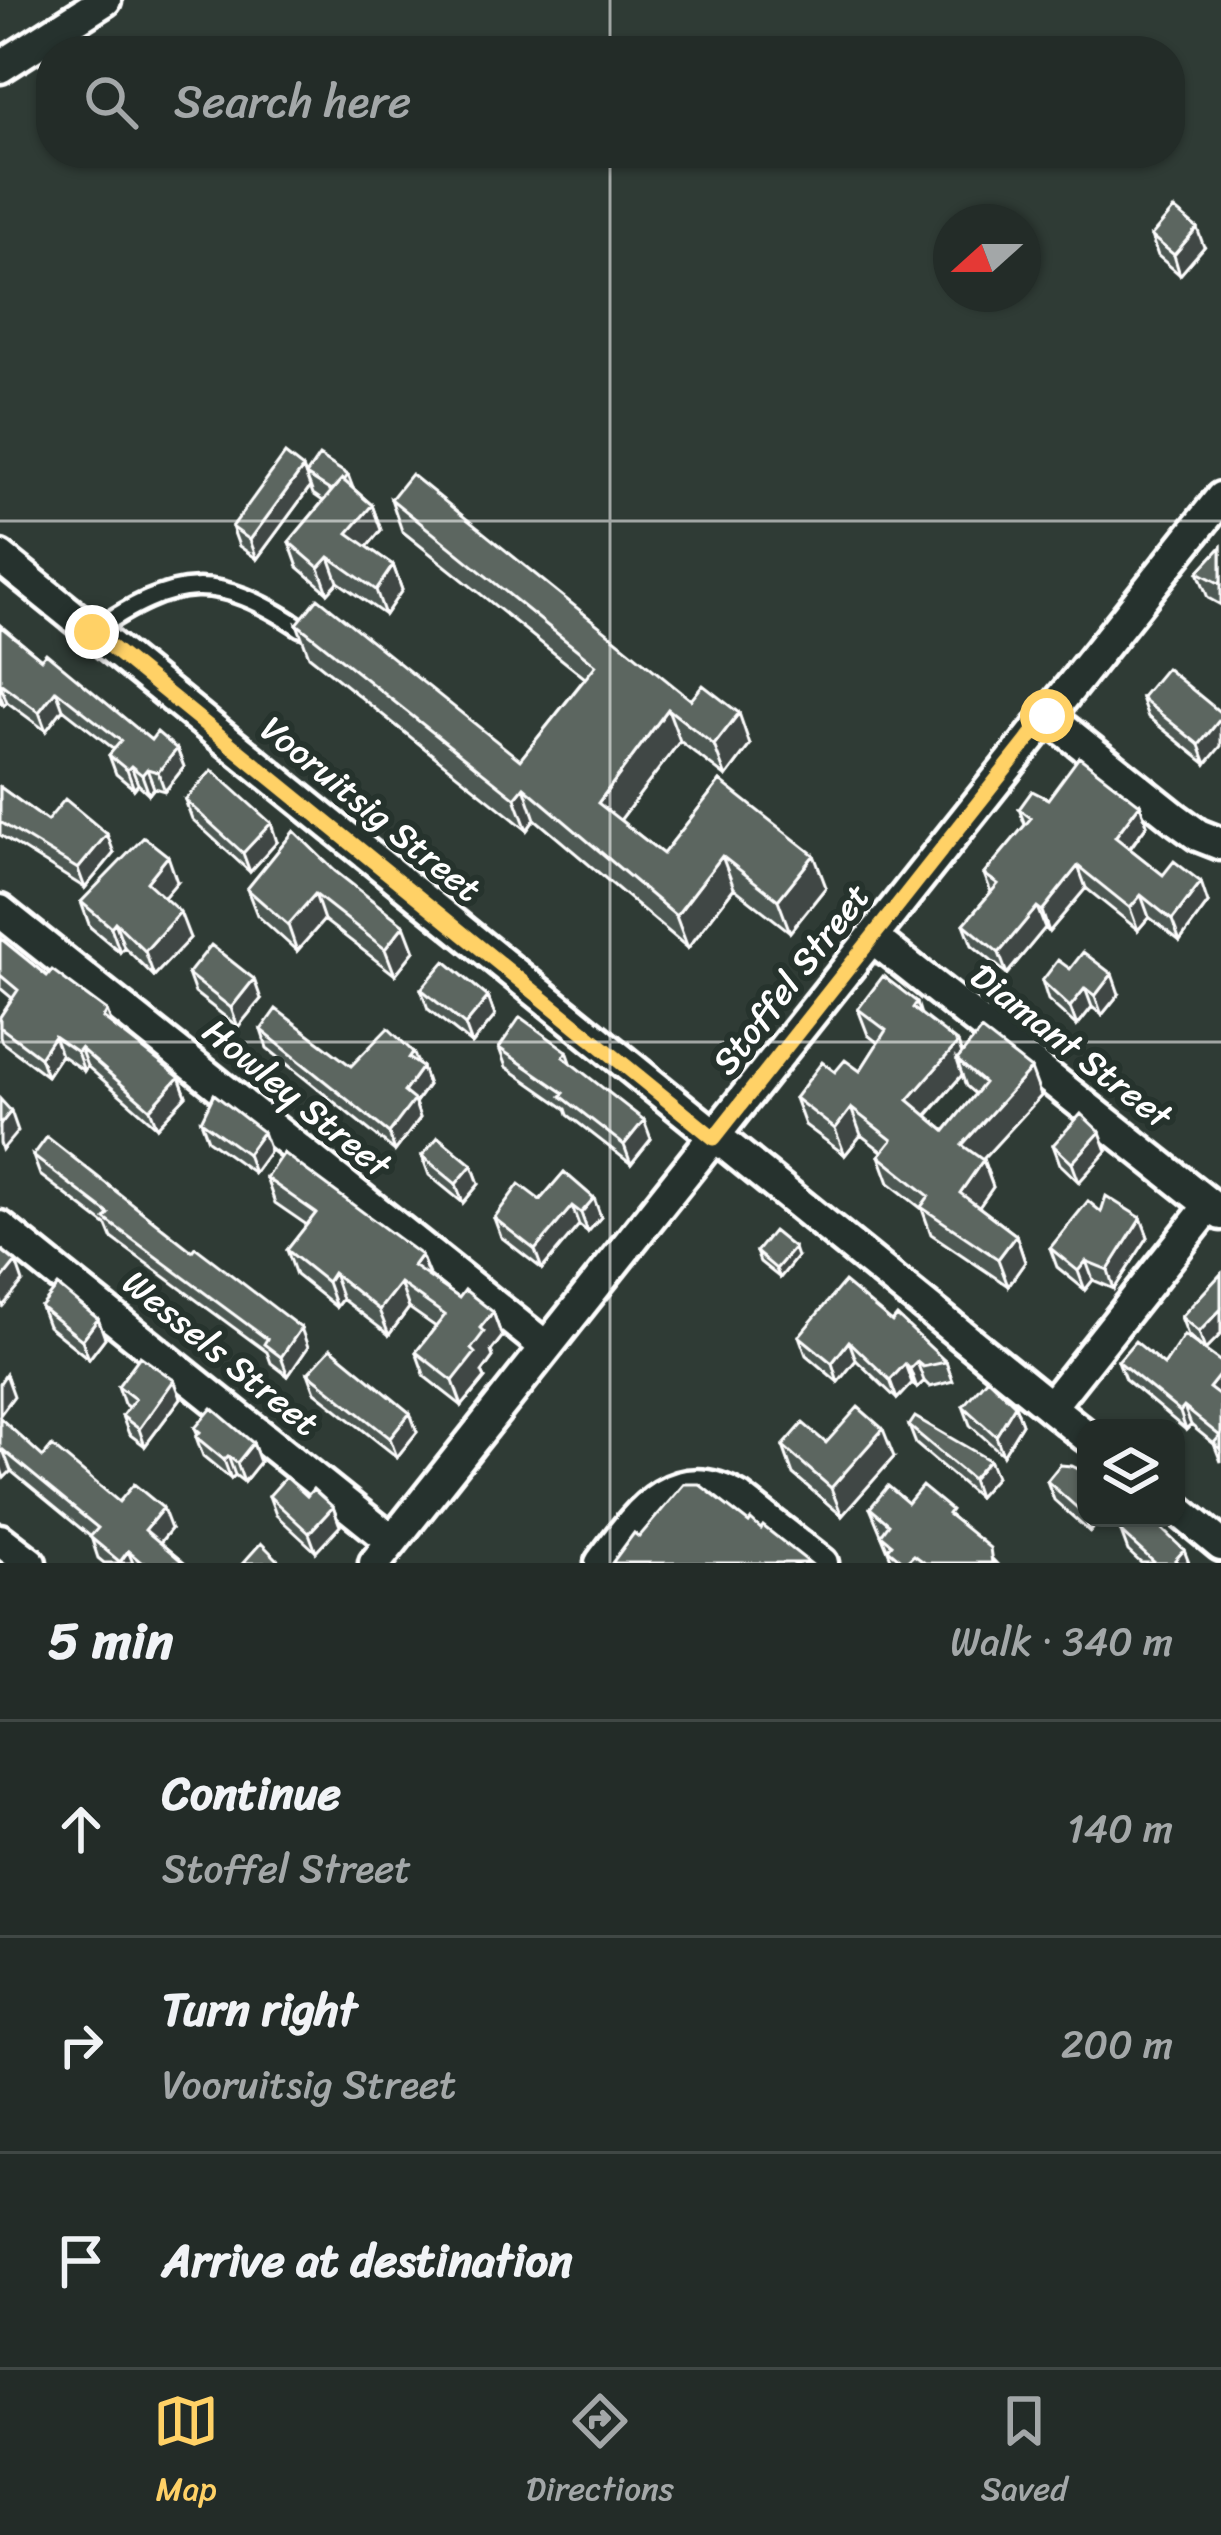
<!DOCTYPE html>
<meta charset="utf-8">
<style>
:root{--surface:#232c28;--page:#2f3834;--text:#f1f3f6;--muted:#a3a7a8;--line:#404845;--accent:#ffd166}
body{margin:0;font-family:Sriracha,sans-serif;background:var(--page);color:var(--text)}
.controls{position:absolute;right:36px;bottom:36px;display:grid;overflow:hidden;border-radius:24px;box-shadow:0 3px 9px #0004}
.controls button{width:108px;height:108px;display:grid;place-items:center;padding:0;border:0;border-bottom:3px solid var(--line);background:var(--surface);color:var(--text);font:60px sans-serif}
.compass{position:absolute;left:933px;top:204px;width:108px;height:108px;border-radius:50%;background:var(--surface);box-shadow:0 3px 9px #0004;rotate:249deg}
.stop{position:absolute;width:36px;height:36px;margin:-27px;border:9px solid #ffd166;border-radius:50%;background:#fff}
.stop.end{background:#ffd166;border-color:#fff;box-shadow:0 3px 12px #0008}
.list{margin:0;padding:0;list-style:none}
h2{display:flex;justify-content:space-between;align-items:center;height:156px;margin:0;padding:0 48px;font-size:51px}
h2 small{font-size:39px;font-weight:400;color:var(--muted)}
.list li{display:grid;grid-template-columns:78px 1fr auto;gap:36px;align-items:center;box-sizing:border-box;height:216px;padding:0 48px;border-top:3px solid var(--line)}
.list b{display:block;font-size:45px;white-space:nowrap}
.list p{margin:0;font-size:39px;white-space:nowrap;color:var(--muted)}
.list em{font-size:39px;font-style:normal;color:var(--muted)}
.icon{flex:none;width:66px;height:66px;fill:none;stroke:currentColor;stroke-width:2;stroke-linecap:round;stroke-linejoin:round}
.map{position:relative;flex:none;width:1221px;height:1563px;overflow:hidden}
.search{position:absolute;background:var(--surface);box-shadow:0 3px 9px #0004;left:36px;right:36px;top:36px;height:132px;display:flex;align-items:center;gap:30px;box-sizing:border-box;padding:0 42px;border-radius:48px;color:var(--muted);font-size:45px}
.sheet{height:804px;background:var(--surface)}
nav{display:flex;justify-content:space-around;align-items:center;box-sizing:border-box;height:168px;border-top:3px solid var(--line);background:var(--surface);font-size:33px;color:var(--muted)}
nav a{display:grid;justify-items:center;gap:6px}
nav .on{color:var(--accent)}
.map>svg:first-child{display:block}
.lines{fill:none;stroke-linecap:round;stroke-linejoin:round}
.service-casing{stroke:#fff;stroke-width:24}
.minor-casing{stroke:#fff;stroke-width:39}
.service{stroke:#26332d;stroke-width:15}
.minor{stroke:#26332d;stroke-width:30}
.wall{fill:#4e5853;stroke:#fff;stroke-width:3;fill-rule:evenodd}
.shaded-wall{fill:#404744;stroke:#fff;stroke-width:3}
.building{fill:#5b6661;stroke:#fff;stroke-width:3}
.route{stroke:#ffd166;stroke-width:15}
.grid{fill:none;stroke:#fff;stroke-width:3;stroke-opacity:0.55}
.labels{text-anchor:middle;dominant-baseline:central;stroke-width:12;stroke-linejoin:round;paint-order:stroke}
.street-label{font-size:36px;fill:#fff;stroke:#26332d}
</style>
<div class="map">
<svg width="1221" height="1563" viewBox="0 0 1221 1563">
<rect width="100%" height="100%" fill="#2f3b35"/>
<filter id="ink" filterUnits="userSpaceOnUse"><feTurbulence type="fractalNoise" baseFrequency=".00833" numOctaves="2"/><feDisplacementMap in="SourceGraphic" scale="24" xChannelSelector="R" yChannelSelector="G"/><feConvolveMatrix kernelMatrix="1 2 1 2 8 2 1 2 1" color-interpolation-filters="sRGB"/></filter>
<g filter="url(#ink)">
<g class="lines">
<g class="service-casing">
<path id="service" d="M92 632C176 575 216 572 301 628"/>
</g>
<g class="minor-casing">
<path id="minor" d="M0 67 105 0
M0 557 1086 1436
M1047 716 1176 819 1198 835 1221 844
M0 911 546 1347
M873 938 1221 1214
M0 1227 392 1541
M1050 1407 1210 1205
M1176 1508 1221 1545
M0 1540 30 1563
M375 1563 1221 498
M601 1563C637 1515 673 1459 740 1499L822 1563"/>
</g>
<use href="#service" class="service"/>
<use href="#minor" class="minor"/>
</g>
<path class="wall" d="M1151 236 1204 247 1180 275 1158 256Z
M306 475H348L353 488 372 505 381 530 367 547 393 565 402 590 385 615 338 582 328 593 298 567 289 542 323 501 313 494Z
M310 487 257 559 239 546 232 527Z
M391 499 691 700 750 745 726 777 680 741 620 820 663 854 720 781 826 887 790 932 734 888 688 948 535 819 527 830 309 656 297 624 520 760 585 678 402 531Z
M1221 547V605L1208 598 1198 572Z
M0 625 41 659 151 740 177 749 184 767 165 791 154 788 149 794 138 784 134 789 116 774 109 755 114 749 63 709 46 731 7 702 4 705 0 702Z
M1141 698 1221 713 1206 764 1148 717Z
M0 787 47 821 114 853 85 888 0 835Z
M1048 799 1140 804 1147 825 1130 849 1163 875 1208 903 1180 941 1149 917 1138 930 1086 888 1049 932 1045 928 1007 974 972 945 964 924 991 892 984 874 1025 825 1019 809Z
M185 800 277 842 250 872 192 819Z
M294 831 414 951 395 975 324 920 297 951 257 915 247 889Z
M177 882 164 897 190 938 154 976 124 947 120 952 90 927 81 902Z
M0 938 47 976 107 1011 112 1025 179 1077 186 1096 157 1127 87 1066 84 1071 61 1055 47 1076 2 1042 0 1037V1017L12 998 0 988Z
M188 974 261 999 238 1027 195 993Z
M1042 981 1119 994 1102 1015 1092 1007 1077 1026 1048 1000Z
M421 989 488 997 495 1016 472 1044 428 1009Z
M917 1002 921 1015 962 1053 1041 1096 983 1159 993 1187 979 1207 1016 1235 1025 1262 1008 1286 931 1234 922 1209 889 1183 879 1156 883 1152 861 1135 845 1155 805 1125 795 1098 835 1072 860 1071 878 1043 868 1035 858 1009ZM962 1075 966 1086 975 1094 945 1131 927 1116Z
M261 1030 351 1066 413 1052 428 1085 415 1103 420 1118 395 1151 267 1048Z
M499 1048 567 1051 572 1065 651 1139 631 1164 568 1115 566 1109 506 1067Z
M201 1121 270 1151 254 1173 208 1140Z
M1053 1145 1107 1151 1079 1182 1060 1164Z
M33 1156 308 1347 288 1376 271 1363 267 1352 112 1238 107 1226 40 1175Z
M422 1156 472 1165 479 1184 463 1203 429 1175Z
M564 1172 601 1217 588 1232 579 1225 542 1269 501 1237 494 1218 540 1200Z
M266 1178 421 1255 430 1277 459 1298 493 1312 502 1337 491 1351 493 1357 482 1372 485 1378 462 1406 425 1377 416 1352 436 1327 409 1308 389 1335 342 1299 336 1307 296 1275 287 1250 307 1225 275 1203Z
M1101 1212 1141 1218 1148 1237 1114 1289 1093 1280 1085 1290 1057 1267 1050 1248Z
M756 1252 797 1257 780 1278 760 1262Z
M1221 1274V1334L1205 1350 1188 1335 1181 1317Z
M41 1307 98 1319 105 1338 89 1359 48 1326Z
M892 1322 946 1362 953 1381 930 1387 924 1381 917 1388 912 1383 897 1399 856 1360 838 1382 806 1355 799 1336Z
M1118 1361 1164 1365 1221 1362V1462L1214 1444 1191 1425 1186 1430 1125 1379Z
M308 1373 410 1413 417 1432 397 1457 315 1392Z
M174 1380 181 1398 145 1446 129 1434 122 1416 129 1408 124 1404 118 1386Z
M1015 1405 1022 1424 1003 1455 970 1425 963 1406Z
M0 1418 43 1457 119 1502 171 1529 160 1543 184 1563H104L98 1558 91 1537 11 1471 4 1478 0 1474Z
M909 1426 989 1460 996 1477 978 1497 916 1444Z
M195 1428 253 1443 260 1462 244 1482 235 1475 231 1479 203 1456 196 1437 198 1435Z
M826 1443 894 1457 842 1516 793 1474 783 1446Z
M1060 1465 1086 1518H1102L1090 1532 1054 1500 1047 1481Z
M269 1496H307L333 1507 340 1526 316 1552 276 1515Z
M908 1503 953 1518 996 1563H893L870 1508Z
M1121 1532 1189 1563H1141L1128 1551Z"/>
<path class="shaded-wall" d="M1197 228 1204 247 1180 275 1174 255Z
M303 468 310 487 257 559 250 540Z
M372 505 381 530 357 559 348 533Z
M329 557 338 582 328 593 319 568Z
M393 565 402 590 385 615 376 590Z
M0 683 7 702 4 705 0 695Z
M56 690 63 709 46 731 39 712Z
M668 709 680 741 609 835 598 803Z
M739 713 750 745 726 777 714 745Z
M1221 718V746L1206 764 1199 745Z
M177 749 184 767 165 791 158 772Z
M131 766 138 784 134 789 127 770Z
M147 769 154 788 149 794 142 775Z
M524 787 535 819 527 830 515 798Z
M1140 804 1147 825 1122 858 1115 837Z
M271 823 277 842 250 872 243 853Z
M107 834 114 853 85 888 78 869Z
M814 855 826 887 790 932 778 900Z
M168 856 177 882 156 907 147 882Z
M722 856 734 888 688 948 676 916Z
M1078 866 1086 888 1049 932 1042 911Z
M1201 882 1208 903 1180 941 1172 920Z
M315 894 324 920 297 951 288 925Z
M1141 895 1149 917 1138 930 1130 908Z
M1037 907 1045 928 1007 974 999 953Z
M180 912 190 938 154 976 145 951Z
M115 922 124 947 120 952 111 927Z
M404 925 414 951 395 975 385 949Z
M1112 974 1119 994 1102 1015 1095 996Z
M254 979 261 999 238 1027 231 1008Z
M1085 988 1092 1007 1077 1026 1070 1007Z
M488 997 495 1016 472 1044 465 1025Z
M54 1036 61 1055 47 1076 40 1057Z
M958 1043 967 1069 957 1060 962 1075 917 1126 908 1100Z
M80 1048 87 1066 84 1071 77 1052Z
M422 1067 428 1085 415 1103 420 1118 395 1151 389 1133 404 1092Z
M1031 1069 1041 1096 971 1172 962 1145Z
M179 1077 186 1096 157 1127 150 1109Z
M851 1108 861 1135 845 1155 835 1129Z
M11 1111 18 1131 2 1150 0 1143V1125Z
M644 1120 651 1139 631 1164 624 1145Z
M263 1132 270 1151 254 1173 247 1154Z
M1100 1132 1107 1151 1079 1182 1072 1163Z
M983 1160 993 1187 970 1220 960 1193Z
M472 1165 479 1184 463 1203 456 1184Z
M594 1198 601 1217 588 1232 581 1213Z
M572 1206 579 1225 542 1269 535 1250Z
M1141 1218 1148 1237 1114 1289 1108 1270Z
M1016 1235 1025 1262 1008 1286 998 1259Z
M794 1248 797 1257 780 1278 776 1269Z
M421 1255 430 1280 413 1266Z
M1086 1261 1093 1280 1085 1290 1078 1271Z
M16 1262 23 1282 3 1306 0 1299V1282Z
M333 1273 342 1299 336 1307 327 1282Z
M400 1283 409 1308 389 1335 379 1310Z
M1221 1309V1334L1205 1350 1199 1332Z
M493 1312 502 1337 491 1351 493 1357 482 1372 485 1378 462 1406 453 1381 471 1349 480 1328Z
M98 1319 105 1338 89 1359 82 1340Z
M301 1328 308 1347 288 1376 281 1357Z
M849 1341 856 1360 838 1382 832 1363Z
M917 1362 924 1381 917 1388 910 1369Z
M905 1364 912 1383 897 1399 890 1380Z
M1221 1373V1399L1209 1388Z
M6 1374 14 1396 0 1415V1383Z
M174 1380 181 1398 145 1446 139 1429Z
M1015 1405 1022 1424 1003 1455 996 1436Z
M1184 1407 1191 1425 1186 1430 1180 1412Z
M410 1413 417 1432 397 1457 390 1438Z
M883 1429 894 1457 842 1516 831 1488Z
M253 1443 260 1462 244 1482 237 1463Z
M3 1450 11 1471 4 1478 0 1466V1453Z
M228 1456 235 1475 231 1479 224 1460Z
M989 1460 996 1477 978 1497 972 1479Z
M333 1507 340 1526 316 1552 309 1533Z
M163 1508 171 1529 152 1552 145 1530Z
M1086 1510V1518H1102L1090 1532 1083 1513Z
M1184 1550 1189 1563H1176L1175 1560Z
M128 1551 133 1563H120V1562Z"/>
<path class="building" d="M1174 209 1197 228 1174 255 1151 236Z
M285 454 303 468 250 540 232 527Z
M319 456 348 475 344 481 342 479 331 491 306 475Z
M411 474 691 700 703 685 739 713 714 745 668 709 598 803 663 854 720 781 814 855 778 900 722 856 676 916 524 787 515 798 297 624 318 598 520 760 596 665 391 499Z
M342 479 372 505 348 533 393 565 376 590 329 557 319 568 289 542Z
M1221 547V584L1198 572Z
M0 626 41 659 46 653 151 740 157 732 177 749 158 772 147 769 142 775 131 766 127 770 109 755 121 741 56 690 39 712 0 683Z
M1166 668 1221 713V718L1199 745 1141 698Z
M1079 757 1140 804 1115 837 1163 875 1174 861 1201 882 1172 920 1141 895 1130 908 1078 866 1042 911 1037 907 999 953 964 924 998 884 984 874 1031 818 1019 809 1032 791 1048 799Z
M212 770 271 823 243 853 185 800Z
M0 787 47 821 65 799 107 834 78 869 0 822Z
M294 831 335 871 404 925 385 949 315 894 288 925 247 889Z
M144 837 168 856 147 882 180 912 145 951 115 922 111 927 81 902Z
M0 938 47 976 52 970 107 1011 103 1018 179 1077 150 1109 80 1048 77 1052 54 1036 40 1057 0 1027V1017L18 990 0 975Z
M211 945 254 979 231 1008 188 974Z
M1083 952 1112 974 1095 996 1085 988 1070 1007 1042 981 1058 960 1070 969Z
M445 961 488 997 465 1025 421 989Z
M883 976 917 1002 913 1008 958 1043 908 1100 945 1131 984 1083 957 1060 981 1030 1031 1069 962 1145 983 1160 960 1193 1016 1235 998 1259 921 1207 929 1196 879 1156 892 1140 851 1108 835 1129 795 1098 822 1062 835 1072 845 1060 860 1071 886 1030 858 1009Z
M276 1009 351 1066 388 1028 413 1052 409 1058 422 1067 404 1092 414 1100 389 1133 261 1030Z
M520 1017 567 1051 563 1057 644 1120 624 1145 561 1096 564 1093 499 1048Z
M214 1094 263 1132 247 1154 201 1121Z
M0 1099 11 1111 0 1125Z
M1081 1114 1100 1132 1072 1163 1053 1145Z
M47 1137 192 1251 195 1247 301 1328 281 1357 264 1344 267 1339 105 1219 109 1214 33 1156Z
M438 1137 472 1165 456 1184 422 1156Z
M283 1153 421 1255 413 1266 459 1298 465 1290 493 1312 480 1328 484 1332 471 1349 475 1353 453 1381 416 1352 445 1315 400 1283 379 1310 333 1273 327 1282 287 1250 316 1213 266 1178Z
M564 1172 594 1198 581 1213 572 1206 535 1250 494 1218 519 1184 540 1200Z
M1106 1196 1141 1218 1108 1270 1086 1261 1078 1271 1050 1248 1088 1201 1101 1212Z
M773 1231 794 1248 776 1269 756 1252Z
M0 1249 16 1262 0 1282Z
M1221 1274V1309L1199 1332 1181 1317Z
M844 1282 892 1322 897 1316 946 1362 923 1367 917 1362 910 1369 905 1364 890 1380 849 1341 832 1363 799 1336Z
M58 1286 98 1319 82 1340 41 1307Z
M1184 1335 1221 1362V1373L1209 1388 1221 1397V1450L1214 1443 1220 1436 1184 1407 1180 1412 1118 1361 1135 1341 1164 1365Z
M331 1348 410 1413 390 1438 308 1373Z
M140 1356 174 1380 139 1429 122 1416 135 1399 118 1386Z
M987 1378 1015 1405 996 1436 963 1406Z
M858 1407 883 1429 831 1488 783 1446 803 1423 826 1443Z
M212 1408 253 1443 237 1463 228 1456 224 1460 196 1437 200 1432 195 1428Z
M915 1417 989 1460 972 1479 909 1426Z
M0 1418 43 1457 52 1446 119 1502 134 1484 163 1508 145 1530 184 1563H142L128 1551 120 1562 90 1537 98 1528 3 1450 0 1453Z
M1060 1465 1072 1466 1086 1473V1510L1083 1513 1047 1481Z
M286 1477 307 1496 313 1489 333 1507 309 1533 269 1496Z
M684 1484H699L749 1523 751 1520 761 1529 763 1526 810 1563H612L634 1533 639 1537Z
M888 1486 908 1503 922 1486 951 1510 948 1514 990 1548 992 1563H925L914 1555 905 1563 888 1549 892 1544 881 1535 889 1524 870 1508Z
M1133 1518H1150L1184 1550 1175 1560 1178 1563H1155L1121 1532Z
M261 1543 280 1562 279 1563H243Z"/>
</g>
<g class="lines" filter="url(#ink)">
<path class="route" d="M92 632 714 1138 1047 716"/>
</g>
<path class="grid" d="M610 0V51M610 153V1563M0 521H1221M0 1042H1221"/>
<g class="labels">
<g class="street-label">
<text transform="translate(371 809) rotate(39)">Vooruitsig Street</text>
<text transform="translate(791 979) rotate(-52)">Stoffel Street</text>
<text transform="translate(1071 1046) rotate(38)">Diamant Street</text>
<text transform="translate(297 1098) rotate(39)">Howley Street</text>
<text transform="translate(221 1353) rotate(39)">Wessels Street</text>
</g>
</g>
</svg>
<div class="controls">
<button><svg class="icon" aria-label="layers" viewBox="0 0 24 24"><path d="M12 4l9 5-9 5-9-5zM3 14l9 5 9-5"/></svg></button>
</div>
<svg class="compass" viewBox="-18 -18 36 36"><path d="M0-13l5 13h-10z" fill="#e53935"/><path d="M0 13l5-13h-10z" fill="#a3a7a8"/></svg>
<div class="stop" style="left:1047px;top:716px"></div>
<div class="stop end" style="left:92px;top:632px"></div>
<div class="search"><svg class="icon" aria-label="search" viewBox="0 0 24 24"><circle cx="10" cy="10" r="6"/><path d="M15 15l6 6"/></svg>Search here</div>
</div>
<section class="sheet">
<h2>5 min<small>Walk · 340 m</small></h2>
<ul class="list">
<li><svg class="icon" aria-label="ahead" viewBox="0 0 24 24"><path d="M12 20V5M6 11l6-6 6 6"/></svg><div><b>Continue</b><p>Stoffel Street</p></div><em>140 m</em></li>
<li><svg class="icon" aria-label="right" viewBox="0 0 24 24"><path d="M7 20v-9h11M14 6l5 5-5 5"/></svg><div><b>Turn right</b><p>Vooruitsig Street</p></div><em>200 m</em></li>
<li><svg class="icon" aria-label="arrive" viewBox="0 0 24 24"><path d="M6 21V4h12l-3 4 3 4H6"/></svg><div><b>Arrive at destination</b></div></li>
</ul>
</section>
<nav>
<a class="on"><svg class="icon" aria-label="map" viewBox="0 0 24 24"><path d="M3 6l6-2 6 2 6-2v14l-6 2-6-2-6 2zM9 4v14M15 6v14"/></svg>Map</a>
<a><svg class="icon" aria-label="directions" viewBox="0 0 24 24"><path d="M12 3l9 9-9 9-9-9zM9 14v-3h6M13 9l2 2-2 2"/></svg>Directions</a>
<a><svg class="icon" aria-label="saved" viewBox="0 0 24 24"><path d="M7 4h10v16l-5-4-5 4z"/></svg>Saved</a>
</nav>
